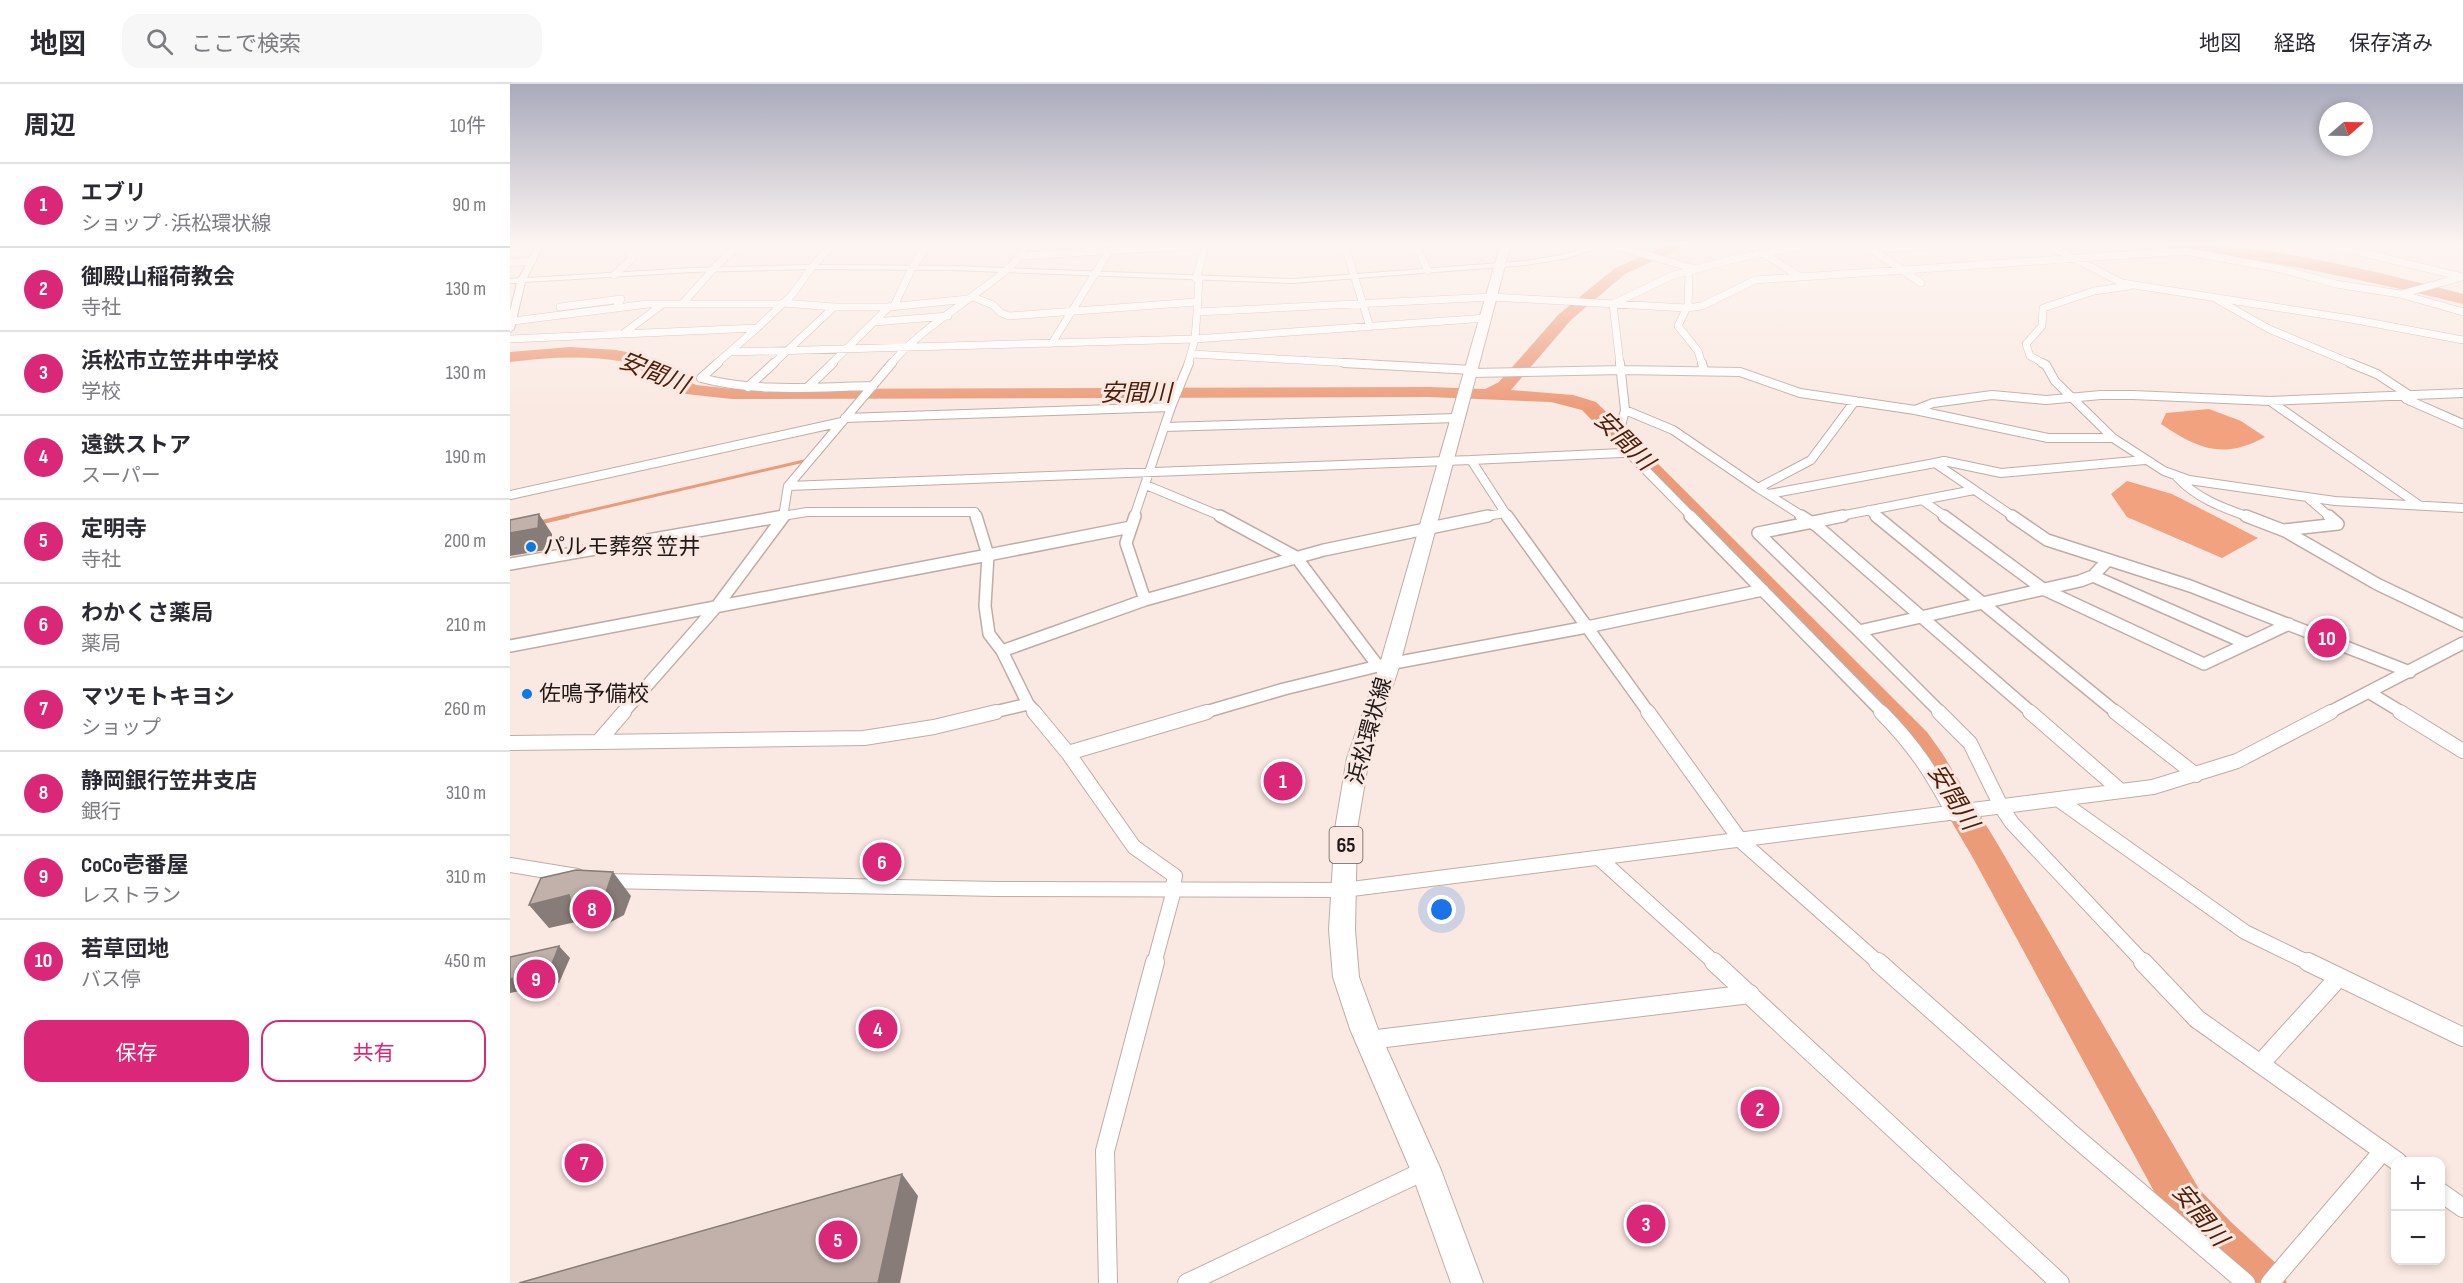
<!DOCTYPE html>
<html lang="ja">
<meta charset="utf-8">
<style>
:root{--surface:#fff;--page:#f7f7f7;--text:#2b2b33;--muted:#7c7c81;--line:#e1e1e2;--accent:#db2777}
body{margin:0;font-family:"Sofia Sans Condensed","Noto Sans JP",sans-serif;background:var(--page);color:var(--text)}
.controls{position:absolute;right:18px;bottom:18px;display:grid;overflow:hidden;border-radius:12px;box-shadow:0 3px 9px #0003}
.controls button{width:54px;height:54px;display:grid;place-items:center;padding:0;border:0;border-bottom:2px solid var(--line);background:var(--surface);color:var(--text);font:30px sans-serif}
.compass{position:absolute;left:1809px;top:18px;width:54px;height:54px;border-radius:50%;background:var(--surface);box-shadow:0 3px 9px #0003;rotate:70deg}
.you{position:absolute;left:932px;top:826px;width:21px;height:21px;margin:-15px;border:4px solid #fff;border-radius:50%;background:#1a73e8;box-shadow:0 0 0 9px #1a73e833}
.badge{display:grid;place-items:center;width:39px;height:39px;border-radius:50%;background:var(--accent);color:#fff;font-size:20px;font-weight:700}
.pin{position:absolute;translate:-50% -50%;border:3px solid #fff;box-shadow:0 2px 6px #0006}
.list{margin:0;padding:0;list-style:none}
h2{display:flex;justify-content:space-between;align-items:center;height:78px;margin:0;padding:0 24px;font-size:26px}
h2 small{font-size:20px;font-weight:400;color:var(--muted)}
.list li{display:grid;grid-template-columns:39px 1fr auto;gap:18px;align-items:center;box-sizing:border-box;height:84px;padding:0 24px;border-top:2px solid var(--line)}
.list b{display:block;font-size:22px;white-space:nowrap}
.list p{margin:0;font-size:20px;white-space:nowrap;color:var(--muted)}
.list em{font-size:20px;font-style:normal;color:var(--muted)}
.actions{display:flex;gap:12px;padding:18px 24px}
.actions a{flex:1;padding:14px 0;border:2px solid var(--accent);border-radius:18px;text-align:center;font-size:21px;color:var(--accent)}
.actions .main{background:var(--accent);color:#fff}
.icon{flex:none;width:33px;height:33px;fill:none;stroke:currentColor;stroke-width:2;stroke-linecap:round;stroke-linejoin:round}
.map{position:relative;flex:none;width:1953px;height:1199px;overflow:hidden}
header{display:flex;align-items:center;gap:36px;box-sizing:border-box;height:84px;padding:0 30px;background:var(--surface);border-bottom:2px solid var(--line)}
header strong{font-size:28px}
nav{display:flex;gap:33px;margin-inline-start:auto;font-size:21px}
.search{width:420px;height:54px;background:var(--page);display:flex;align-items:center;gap:15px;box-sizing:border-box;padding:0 21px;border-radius:18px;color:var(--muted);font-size:22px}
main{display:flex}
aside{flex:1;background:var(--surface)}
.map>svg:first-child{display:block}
.forest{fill:#f3a27f}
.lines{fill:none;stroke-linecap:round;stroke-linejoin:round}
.stream-far1{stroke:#ec9b79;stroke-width:3}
.stream{stroke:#ec9b79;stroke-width:4}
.river{fill:#ec9b79;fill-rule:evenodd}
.minor-far4-casing{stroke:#beada7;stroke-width:8}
.minor-far3-casing{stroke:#beada7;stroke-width:10}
.minor-far2-casing{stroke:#beada7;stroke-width:14}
.minor-far1-casing{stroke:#beada7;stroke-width:16}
.minor-casing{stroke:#beada7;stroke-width:20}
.tertiary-casing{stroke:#beada7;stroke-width:2}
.primary-casing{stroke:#beada7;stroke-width:2}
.minor-far4{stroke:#fff;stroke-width:7}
.minor-far3{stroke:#fff;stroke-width:8}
.minor-far2{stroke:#fff;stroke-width:11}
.minor-far1{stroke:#fff;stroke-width:14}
.minor{stroke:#fff;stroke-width:18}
.tertiary{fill:#fff;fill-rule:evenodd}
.primary{fill:#fff;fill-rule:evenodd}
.wall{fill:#a69892}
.shaded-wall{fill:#877c77}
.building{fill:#c1b1aa;stroke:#877c77;stroke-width:1.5}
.poi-dot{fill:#0a7be2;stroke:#fae9e2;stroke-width:2}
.labels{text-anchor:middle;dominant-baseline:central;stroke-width:6;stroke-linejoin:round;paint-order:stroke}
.shield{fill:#fae9e2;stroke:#625855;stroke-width:1.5}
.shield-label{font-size:21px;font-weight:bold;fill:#211a18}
.poi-label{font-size:22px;fill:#211a18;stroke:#fae9e2;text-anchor:start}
.street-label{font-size:22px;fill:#211a18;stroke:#fae9e2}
.water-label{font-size:24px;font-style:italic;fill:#4f1e05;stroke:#fae9e2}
</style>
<header>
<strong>地図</strong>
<div class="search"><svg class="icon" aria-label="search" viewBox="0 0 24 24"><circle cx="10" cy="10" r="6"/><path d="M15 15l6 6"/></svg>ここで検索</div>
<nav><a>地図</a><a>経路</a><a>保存済み</a></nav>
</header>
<main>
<aside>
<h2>周辺<small>10件</small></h2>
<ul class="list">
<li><span class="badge">1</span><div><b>エブリ</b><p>ショップ · 浜松環状線</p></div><em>90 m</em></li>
<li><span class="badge">2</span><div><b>御殿山稲荷教会</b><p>寺社</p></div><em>130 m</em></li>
<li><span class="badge">3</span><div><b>浜松市立笠井中学校</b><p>学校</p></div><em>130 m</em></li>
<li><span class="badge">4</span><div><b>遠鉄ストア</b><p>スーパー</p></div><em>190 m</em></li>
<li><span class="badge">5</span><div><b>定明寺</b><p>寺社</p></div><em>200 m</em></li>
<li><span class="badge">6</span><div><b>わかくさ薬局</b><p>薬局</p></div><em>210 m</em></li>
<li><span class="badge">7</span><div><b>マツモトキヨシ</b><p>ショップ</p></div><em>260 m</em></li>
<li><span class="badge">8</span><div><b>静岡銀行笠井支店</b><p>銀行</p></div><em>310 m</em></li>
<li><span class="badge">9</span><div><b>CoCo壱番屋</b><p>レストラン</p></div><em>310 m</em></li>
<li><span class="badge">10</span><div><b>若草団地</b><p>バス停</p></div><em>450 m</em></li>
</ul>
<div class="actions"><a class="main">保存</a><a>共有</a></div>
</aside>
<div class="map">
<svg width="1953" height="1199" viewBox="0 0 1953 1199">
<rect width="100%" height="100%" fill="#fae9e2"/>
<path class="forest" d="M1699 325 1731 337 1755 353C1713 376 1688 365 1651 340L1656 329Z
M1617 397 1662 410 1748 454 1712 474 1617 433 1601 410Z"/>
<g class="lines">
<path class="stream-far1" d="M52 433 294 377"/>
<path class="stream" d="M28 439 58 432"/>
<path class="river" d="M1163 159H1182L1115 190 1061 236 1001 306 1063 311 1086 318 1417 648 1432 669 1487 759 1689 1105 1721 1138 1770 1183 1777 1199H1721L1689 1170 1659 1135 1463 774 1397 662 1072 326 1041 318 919 313 222 315 176 310 116 278C77 271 39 273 0 278V268L60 263 106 266 127 270 186 301 222 305 919 303 975 305 989 298 1049 230 1105 184Z
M1651 159C1752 159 1855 184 1953 210V220C1853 195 1759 176 1657 163Z"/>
<g class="minor-far4-casing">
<path id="minor-far4" d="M266 159H302
M834 159 860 243
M905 159 918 187
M1353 159 1411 199
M1534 159 1612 199 1841 235 1953 256
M1812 159 1953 193
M1100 160 1185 185
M0 163 28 159
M1361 165 1452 159
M512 172 717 159
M0 179 22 177
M1186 185 1179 189 1178 221 1168 242 1188 267 1192 280
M104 191 122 175 117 165 120 159
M1290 193 1674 167 1771 185 1826 200 1890 210 1953 228
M686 195 696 159
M689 195 687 228 982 213 1176 224 1192 222 1245 196 1290 193 1238 159
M1891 210 1952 193
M463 213 483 221 491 229 499 232 686 218
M1708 216 1759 245 1843 280
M273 219 324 223H379L458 215
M172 220 207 181 231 159
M384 222 402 184 419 159
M50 223 111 215 105 225
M3 237 138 220H272
M364 238 438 232
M114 249 153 220
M0 255 247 244 282 211 302 183 324 159
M542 259 603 161
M221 268 685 255 977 234
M682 270 860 280
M206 280 247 244
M263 280 324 223
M321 280 379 223
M381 280C405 251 439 230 469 207 488 193 508 180 518 159
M678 280 685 255 687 228
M1110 280 1103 220 1161 192 1228 174 1306 159
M1535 280 1520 272 1516 260 1532 242 1533 224 1584 207 1619 202"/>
</g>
<g class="minor-far3-casing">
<path id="minor-far3" d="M208 279 191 294C247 309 306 303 363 302
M834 279 962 286
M1192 279 1194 287
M1532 279 1536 281 1545 297 1603 354
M1840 279 1867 290 1899 311 1896 315 1953 340
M961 289 1112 286 1230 288 1290 309 1405 326 1538 354H1603L1654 387 1679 396 1825 417 1953 424
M299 302 323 279
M238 303 264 279
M1760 317 1909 421
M1115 326 1163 346 1248 404
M1405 326 1423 319 1482 311 1536 316 1591 311H1623L1760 317 1953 309
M335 334 661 323
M655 343 946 334
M1120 370 1182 433
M961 376 1133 368 1111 342 1115 326 1110 279
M1425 379 1434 377 1491 389 1635 376
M1667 393C1686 414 1713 424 1739 433
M636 401 713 433
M278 402 382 279
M1259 410 1425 379 1504 433
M0 411 332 338
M1798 414 1820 433
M1359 426 1368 433
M266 433 297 428H465L467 433
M273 433 278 402 961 376 998 433
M624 433 661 323 679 279
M970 433 995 429
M1294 433 1248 404 1301 376 1345 317
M1325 433 1412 416
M1436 433 1412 416 1464 406"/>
</g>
<g class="minor-far2-casing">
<path id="minor-far2" d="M625 432 616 459 635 516 814 466 978 432
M710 432 786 473 868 582
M997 432 1139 629
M1180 432 1373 629
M1291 432 1307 442 1522 629
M1333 432 1248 449 1349 547 1570 497 1583 492 1597 477
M1366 432 1607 629
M1434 432 1533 505 1694 580 1779 540
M1502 432 1537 456 1680 502 1900 588
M1736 432 1775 447 1867 500 1953 541
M1773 446 1828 440 1819 432
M0 480 274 432
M1583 492 1735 559
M1349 547 1431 629
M0 562 478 471 466 432
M492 567 479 550 475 522 478 471 621 443
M1860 609 1893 629
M518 620 526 629
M113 629 207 522 274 432
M480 629 518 620 492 567 635 516
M692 629 774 605 868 582 1077 543 1253 506
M1818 629 1953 559"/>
</g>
<g class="minor-far1-casing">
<path id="minor-far1" d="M524 628 558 669 624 763 665 792 662 806
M1138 628 1231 757 1370 880
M1371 628C1405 662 1421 688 1444 730
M1429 628 1460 659 1492 724 1502 739 1635 880
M1520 628 1611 707
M1605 628 1686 691
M1890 628 1953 667
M88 658 354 654 424 643 486 628
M0 659 88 658 114 628
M558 669 697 628
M1549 716 1735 848 1801 880
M1090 775 1206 880
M0 781 67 792
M96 797 486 805 834 806 1643 703 1727 677 1821 628
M644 880 664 806"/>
</g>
<g class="minor-casing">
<path id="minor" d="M1204 878 1550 1199
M1368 878 1564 1052 1736 1199
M1633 878 1687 935 1888 1078
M1798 878 1953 953
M859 956 1240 910
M1751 979 1829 893
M1930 1108 1953 1124
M598 1199 595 1067 645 878
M677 1199 916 1086
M1760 1199 1873 1067"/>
</g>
<g class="tertiary-casing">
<path id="tertiary" d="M27 159H34L17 194 182 184 302 181 442 182 782 195 1016 177 1056 170 1091 159H1104L1057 174 1016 181 782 199 442 186 302 185 182 188 15 198 4 245 0 248V227L7 199H0V195L9 194Z"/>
</g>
<g class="primary-casing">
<path id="primary" d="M991 159H1001L890 580 859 674 847 745 845 846 849 893 868 945 931 1086 973 1199H941L901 1087 840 945 823 893 819 846 825 745 837 674 870 580Z"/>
</g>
<use href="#minor-far4" class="minor-far4"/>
<use href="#minor-far3" class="minor-far3"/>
<use href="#minor-far2" class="minor-far2"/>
<use href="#minor-far1" class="minor-far1"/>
<use href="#minor" class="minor"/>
<use href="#tertiary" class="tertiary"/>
<use href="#primary" class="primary"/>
</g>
<path class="wall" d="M1241 1014 1261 1030 1248 1034 1240 1020Z"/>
<path class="shaded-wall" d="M29 430 42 450V465L0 472V449Z
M103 788 121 812 114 831 99 839 81 843 75 836 39 844 19 821Z
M49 862 60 874 49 899 0 909V895Z
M1262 1024 1261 1030 1248 1034 1249 1028Z
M392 1090 408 1112 390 1199H368Z"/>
<path class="building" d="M29 430 28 444 0 449V436Z
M66 786 103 788 96 808 79 816 61 819 59 811 19 821 31 794Z
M49 862 39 887 0 895V873Z
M1254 1010 1262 1024 1249 1028 1241 1014Z
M392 1090 368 1199H9Z"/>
<linearGradient id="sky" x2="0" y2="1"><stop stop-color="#a9aabc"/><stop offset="0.49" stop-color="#fdf5f2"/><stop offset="1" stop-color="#fdf5f2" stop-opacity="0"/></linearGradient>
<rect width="1953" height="327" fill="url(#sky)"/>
<g class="poi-dot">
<circle cx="21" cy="463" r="6"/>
<circle cx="17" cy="610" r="6"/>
</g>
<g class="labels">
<rect class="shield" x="819.5" y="743" width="33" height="36" rx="4.5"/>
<g class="shield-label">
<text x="836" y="761">65</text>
</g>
<g class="poi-label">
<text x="33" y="463">パルモ葬祭 笠井</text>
<text x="29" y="610">佐鳴予備校</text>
</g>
<g class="street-label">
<text transform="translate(860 647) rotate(-74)">浜松環状線</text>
</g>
<g class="water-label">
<text transform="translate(144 289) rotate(22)">安間川</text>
<text x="626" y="309">安間川</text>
<text transform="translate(1114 357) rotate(45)">安間川</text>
<text transform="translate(1443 713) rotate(58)">安間川</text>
<text transform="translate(1690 1131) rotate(51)">安間川</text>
</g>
</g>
</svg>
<div class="controls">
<button>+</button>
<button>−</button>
</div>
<svg class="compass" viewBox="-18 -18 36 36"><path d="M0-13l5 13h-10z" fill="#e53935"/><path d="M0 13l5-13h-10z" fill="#7c7c81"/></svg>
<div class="you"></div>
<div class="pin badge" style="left:773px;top:697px">1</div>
<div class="pin badge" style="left:1250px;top:1025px">2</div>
<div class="pin badge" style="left:1136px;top:1140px">3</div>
<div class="pin badge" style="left:368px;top:945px">4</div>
<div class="pin badge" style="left:328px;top:1156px">5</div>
<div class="pin badge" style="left:372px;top:778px">6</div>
<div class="pin badge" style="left:74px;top:1079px">7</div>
<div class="pin badge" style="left:82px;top:825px">8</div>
<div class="pin badge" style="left:26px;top:895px">9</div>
<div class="pin badge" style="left:1817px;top:554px">10</div>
</div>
</main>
